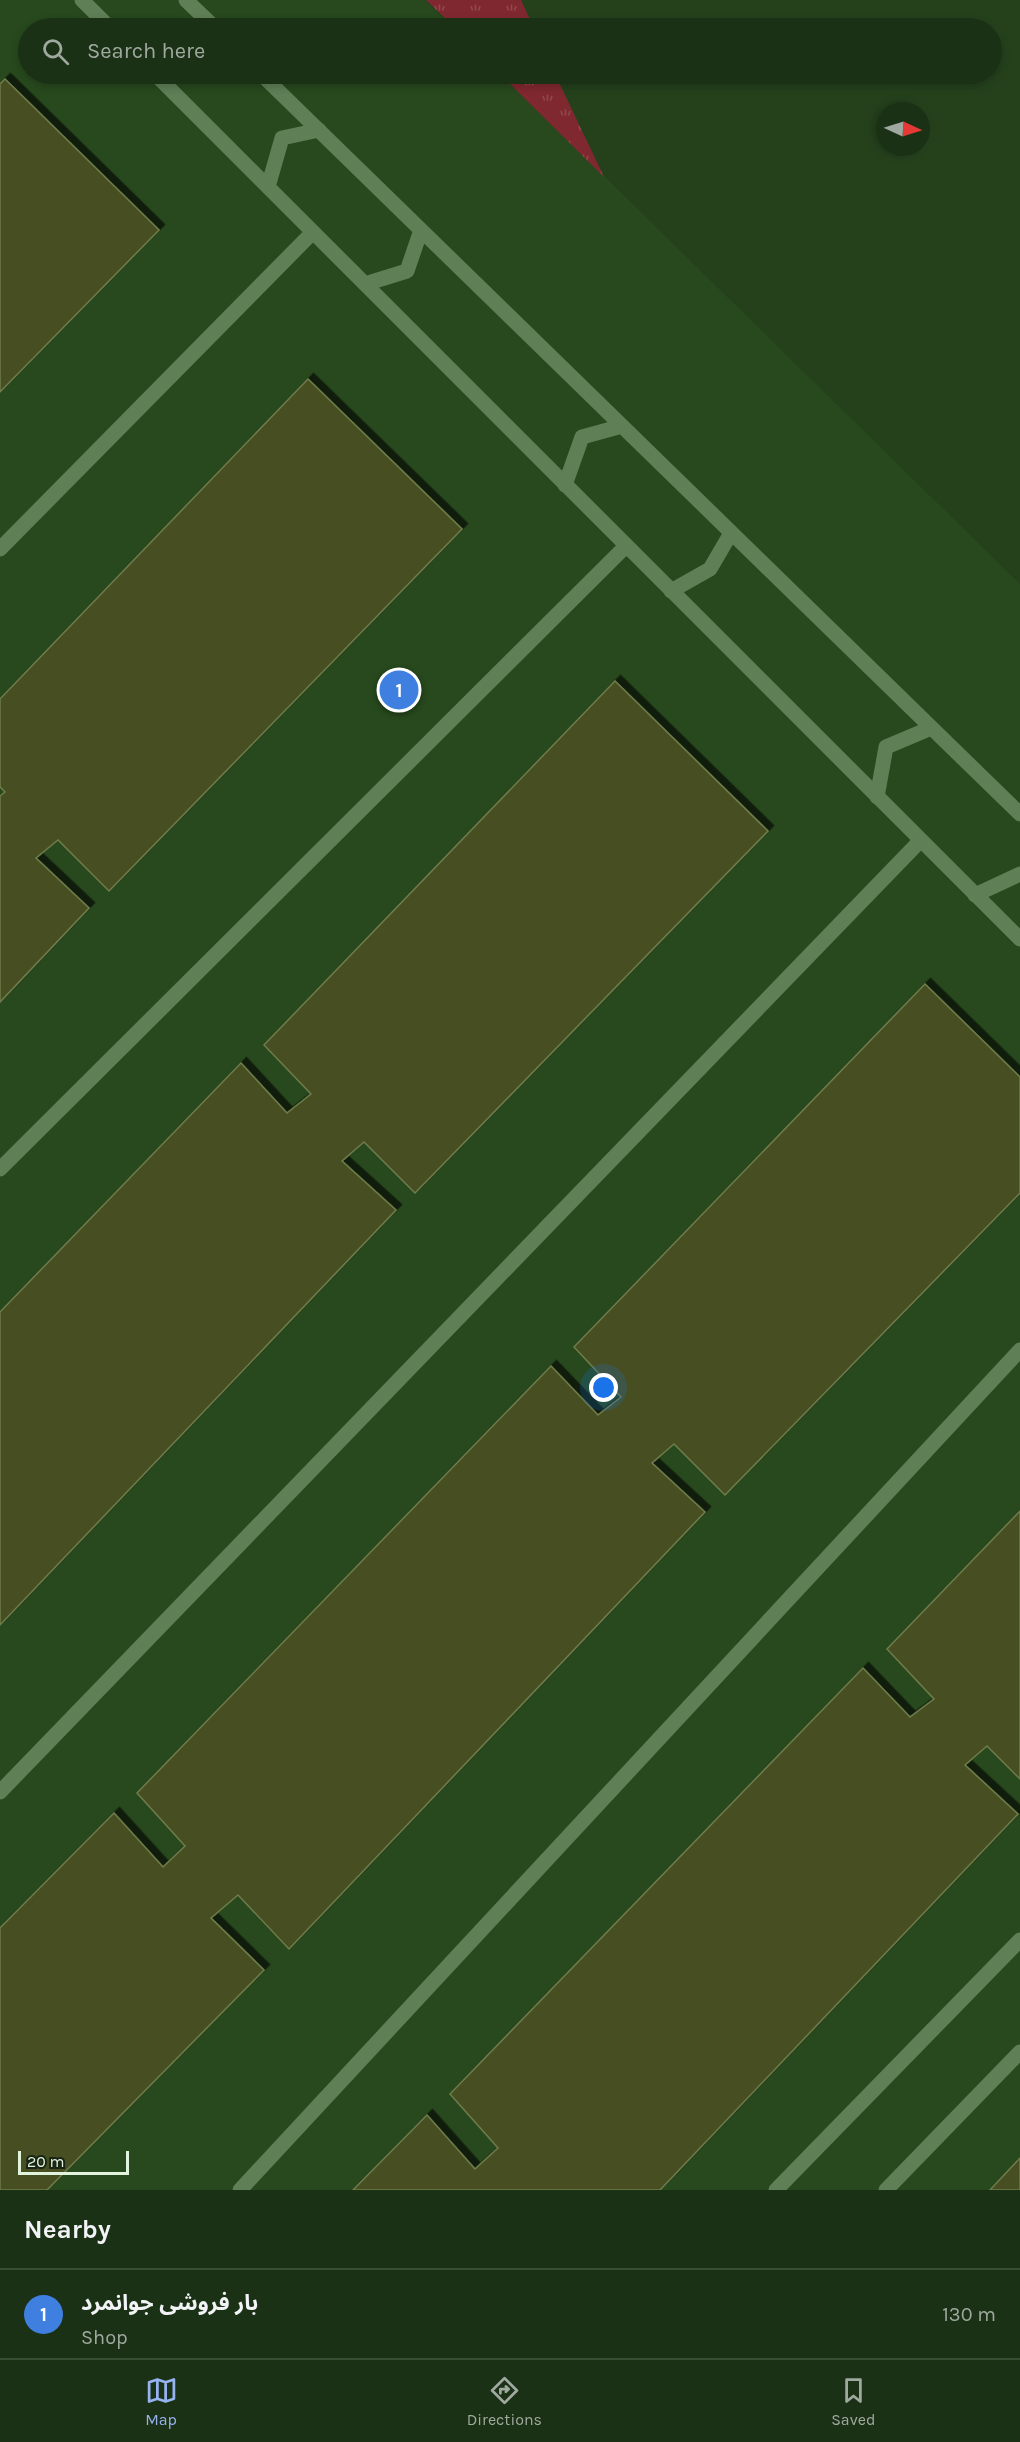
<!DOCTYPE html>
<meta charset="utf-8">
<style>
:root{--surface:#1b3115;--page:#24391e;--text:#f1f3f6;--muted:#a0a9a0;--line:#394c34;--accent:#95b2f1}
body{margin:0;font-family:Karla,"Noto Sans Arabic",sans-serif;background:var(--page);color:var(--text)}
.compass{position:absolute;left:876px;top:102px;width:54px;height:54px;border-radius:50%;background:var(--surface);box-shadow:0 3px 9px #0003;rotate:94deg}
.scale{position:absolute;left:18px;bottom:15px;width:111px;box-sizing:border-box;padding-left:6px;border:3px solid #e2f4dd;border-top:0;font-size:16px;line-height:21px;white-space:nowrap;color:#e2f4dd;-webkit-text-stroke:4px #172414;paint-order:stroke}
.you{position:absolute;left:604px;top:1388px;width:21px;height:21px;margin:-15px;border:4px solid #fff;border-radius:50%;background:#1a73e8;box-shadow:0 0 0 9px #1a73e833}
.badge{display:grid;place-items:center;width:39px;height:39px;border-radius:50%;background:var(--accent);color:#fff;font-size:20px;font-weight:700}
.pin{position:absolute;translate:-50% -50%;border:3px solid #fff;box-shadow:0 2px 6px #0006}
.list{margin:0;padding:0;list-style:none}
h2{display:flex;justify-content:space-between;align-items:center;height:78px;margin:0;padding:0 24px;font-size:26px}
h2 small{font-size:20px;font-weight:400;color:var(--muted)}
.list li{display:grid;grid-template-columns:39px 1fr auto;gap:18px;align-items:center;box-sizing:border-box;height:90px;padding:0 24px;border-top:2px solid var(--line)}
.list b{display:block;font-size:22px;white-space:nowrap}
.list p{margin:0;font-size:20px;white-space:nowrap;color:var(--muted)}
.list em{font-size:20px;font-style:normal;color:var(--muted)}
.icon{flex:none;width:33px;height:33px;fill:none;stroke:currentColor;stroke-width:2;stroke-linecap:round;stroke-linejoin:round}
.map{position:relative;flex:none;width:1020px;height:2190px;overflow:hidden}
.search{position:absolute;background:var(--surface);box-shadow:0 3px 9px #0003;left:18px;right:18px;top:18px;height:66px;display:flex;align-items:center;gap:15px;box-sizing:border-box;padding:0 21px;border-radius:33px;color:var(--muted);font-size:22px}
.sheet{height:168px;background:var(--surface)}
nav{display:flex;justify-content:space-around;align-items:center;box-sizing:border-box;height:84px;border-top:2px solid var(--line);background:var(--surface);font-size:16px;color:var(--muted)}
nav a{display:grid;justify-items:center;gap:3px}
nav .on{color:var(--accent)}
.map>svg:first-child{display:block}
.built{fill:#27491d}
.grass{fill:url(#grass-tufts)}
.building{fill:#465021;stroke:#707b4b;stroke-width:1.5;filter:url(#shadow)}
.lines{fill:none;stroke-linecap:round;stroke-linejoin:round}
.minor{stroke:#5f7f57;stroke-width:15}
</style>
<div class="map">
<svg width="1020" height="2190" viewBox="0 0 1020 2190">
<defs>
<pattern id="grass-tufts" width="24" height="20" patternUnits="userSpaceOnUse" patternTransform="scale(1.5)"><rect width="24" height="20" fill="#80282f"/><path d="M3 7l-1-3M5 7V3M7 7l1-3M15 17l-1-3M17 17v-4M19 17l1-3" fill="none" stroke="#92484d"/></pattern>
<filter id="shadow"><feDropShadow dx="5.5" dy="-5.5" stdDeviation="0" flood-color="#0009"/></filter>
</defs>
<rect width="100%" height="100%" fill="#24411c"/>
<path class="built" d="M0 0H425L454 28H28V74H500L1020 584V2190H0Z"/>
<path class="grass" d="M426 0H521L534 28H455Z
M500 74H555L604 177Z"/>
<path class="building" d="M5 79 159 230 0 392V84Z
M308 379 462 529 109 891 58 840 36 858 89 908 0 1002V796L5 792 0 787V699Z
M615 681 768 831 415 1193 364 1142 342 1161 396 1210 0 1625V1312L241 1063 287 1113 311 1094 264 1045Z
M925 984 1020 1077V1193L725 1495 674 1444 652 1463 705 1512 289 1949 238 1895 211 1918 264 1970 47 2190H0V1928L114 1813 163 1867 185 1846 137 1793 551 1366 598 1415 621 1397 574 1347Z
M1020 1511V1779L987 1746 965 1765 1018 1814 660 2190H353L427 2115 475 2169 498 2148 450 2094 863 1668 910 1717 934 1699 887 1649Z
M1020 2158V2190H990Z"/>
<g class="lines">
<path class="minor" d="M82 0 110 28
M186 0 215 28
M155 74 1020 939
M261 74 1020 814
M268 187 282 138 319 130
M365 284 407 271 421 230
M565 485 582 437 622 426
M0 549 313 232
M671 591 710 569 731 533
M877 797 886 747 931 728
M975 895 1020 874
M0 1169 626 546
M0 1792 920 841
M240 2190 1020 1350
M776 2190 1020 1940
M886 2190 1020 2052"/>
</g>
</svg>
<svg class="compass" viewBox="-18 -18 36 36"><path d="M0-13l5 13h-10z" fill="#e53935"/><path d="M0 13l5-13h-10z" fill="#a0a9a0"/></svg>
<div class="scale">20 m</div>
<div class="you"></div>
<div class="pin badge" style="left:399px;top:690px;background:#3f7fe0">1</div>
<div class="search"><svg class="icon" aria-label="search" viewBox="0 0 24 24"><circle cx="10" cy="10" r="6"/><path d="M15 15l6 6"/></svg>Search here</div>
</div>
<section class="sheet">
<h2>Nearby<small></small></h2>
<ul class="list">
<li><span class="badge" style="background:#3f7fe0">1</span><div><b>بار فروشی جوانمرد</b><p>Shop</p></div><em>130 m</em></li>
</ul>
</section>
<nav>
<a class="on"><svg class="icon" aria-label="map" viewBox="0 0 24 24"><path d="M3 6l6-2 6 2 6-2v14l-6 2-6-2-6 2zM9 4v14M15 6v14"/></svg>Map</a>
<a><svg class="icon" aria-label="directions" viewBox="0 0 24 24"><path d="M12 3l9 9-9 9-9-9zM9 14v-3h6M13 9l2 2-2 2"/></svg>Directions</a>
<a><svg class="icon" aria-label="saved" viewBox="0 0 24 24"><path d="M7 4h10v16l-5-4-5 4z"/></svg>Saved</a>
</nav>
